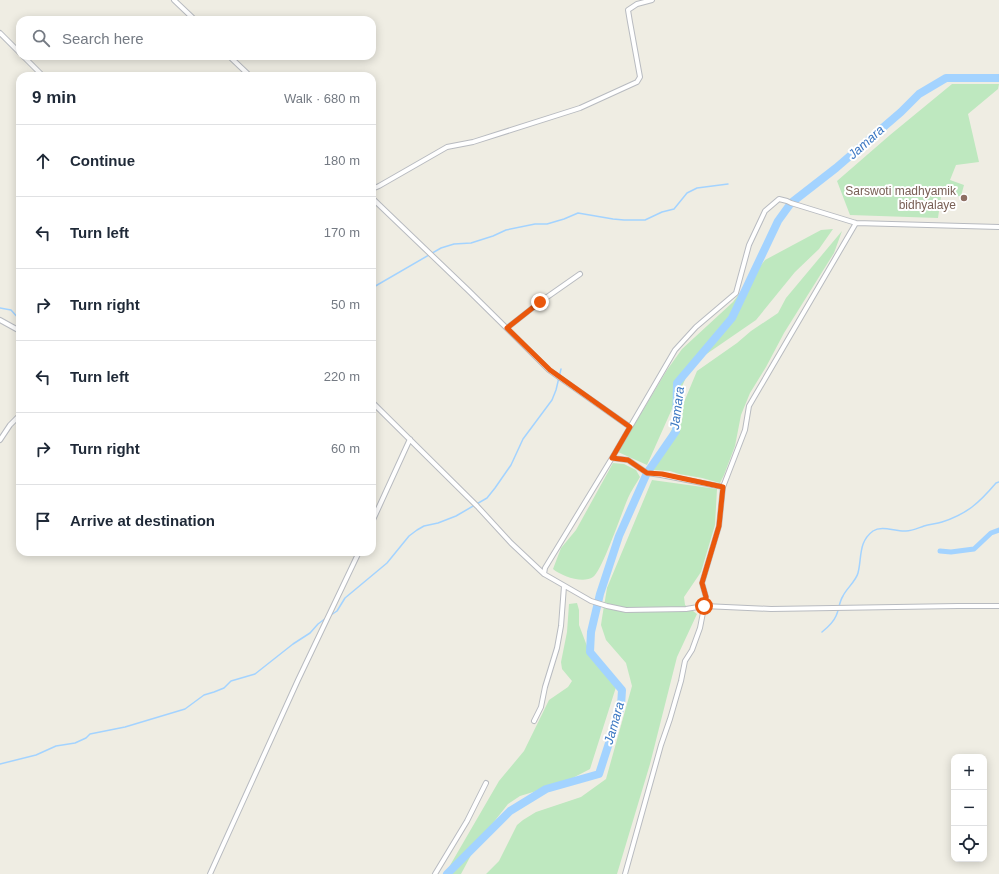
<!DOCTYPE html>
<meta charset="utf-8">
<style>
:root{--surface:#fff;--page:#f2f2f3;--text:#1f2937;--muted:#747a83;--line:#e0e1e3}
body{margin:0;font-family:Arial,sans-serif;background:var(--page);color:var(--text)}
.controls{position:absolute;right:12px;bottom:12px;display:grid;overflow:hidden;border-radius:8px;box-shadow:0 2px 10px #0003}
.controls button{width:36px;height:36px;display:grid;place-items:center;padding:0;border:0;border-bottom:1px solid var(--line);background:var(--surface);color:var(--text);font:20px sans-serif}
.stop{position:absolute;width:12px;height:12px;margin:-9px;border:3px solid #ea580c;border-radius:50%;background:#fff}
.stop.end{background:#ea580c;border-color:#fff;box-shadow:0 1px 4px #0008}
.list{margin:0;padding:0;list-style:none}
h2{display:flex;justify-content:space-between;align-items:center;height:52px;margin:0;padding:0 16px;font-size:17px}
h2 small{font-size:13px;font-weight:400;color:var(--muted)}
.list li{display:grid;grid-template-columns:26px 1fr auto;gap:12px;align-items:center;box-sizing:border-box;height:72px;padding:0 16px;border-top:1px solid var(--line)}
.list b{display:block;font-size:15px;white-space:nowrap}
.list em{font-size:13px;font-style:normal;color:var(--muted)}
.icon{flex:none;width:22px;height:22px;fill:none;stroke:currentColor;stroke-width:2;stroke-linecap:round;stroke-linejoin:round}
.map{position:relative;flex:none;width:999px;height:874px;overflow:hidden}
.search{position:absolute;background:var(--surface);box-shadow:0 2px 10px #0003;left:16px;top:16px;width:360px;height:44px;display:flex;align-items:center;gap:10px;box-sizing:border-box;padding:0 14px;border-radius:12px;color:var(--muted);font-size:15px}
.panel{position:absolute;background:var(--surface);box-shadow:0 2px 10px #0003;left:16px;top:72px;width:360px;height:484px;border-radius:12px}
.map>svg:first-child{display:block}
.green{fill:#bee8bf}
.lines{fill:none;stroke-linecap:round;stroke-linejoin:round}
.stream{stroke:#a3d3ff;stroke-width:1.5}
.canal{stroke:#a3d3ff;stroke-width:5}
.river{stroke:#a3d3ff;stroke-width:8}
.street-casing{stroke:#b8bbc0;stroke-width:6}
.street{stroke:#fff;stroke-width:4}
.route{stroke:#ea580c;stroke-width:5}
.education-dot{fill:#8d6e63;stroke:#fff;stroke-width:1.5}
.labels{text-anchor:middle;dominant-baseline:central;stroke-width:4;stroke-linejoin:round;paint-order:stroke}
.education-label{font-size:12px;fill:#785e54;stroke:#fff;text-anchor:end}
.water-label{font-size:13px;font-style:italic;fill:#3b77c2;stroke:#fff}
</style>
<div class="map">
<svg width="999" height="874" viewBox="0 0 999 874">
<rect width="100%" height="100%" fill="#efede3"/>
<path class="green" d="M952 84H999L998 89 968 114 979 162 956 165 950 180 964 185 961 196 941 197 938 218 850 215 837 181 890 135Z
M833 229 819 249 795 272 756 320 692 364 647 465 618 452 667 370 682 349 733 302 765 260 821 230Z
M842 231 834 253 784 333 766 367 750 393 741 415 735 446 724 475 720 483 702 478 679 474 670 471 653 470 679 414 697 371 737 343 751 331 778 313 786 298Z
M613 463 624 464 636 470 640 477C636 484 631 491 628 498 622 512 602 571 593 577 583 584 561 576 553 569L561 548 576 530Z
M652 480 717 489 715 525 701 572 684 597 685 605 697 614 677 657 650 764 617 874H486L499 861 517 825 523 820 536 812 581 797 606 779 632 686 626 663 606 640 601 625 602 618 607 588Z
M577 603 579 610V625L587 646 605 673 617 684 590 769 563 783 520 796 508 804 478 842 461 874H445L499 781 524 751 549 700 568 687 572 681 562 669 561 662 567 632 569 604Z"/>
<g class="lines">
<path class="stream" d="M372 288 441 248 454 244 471 243 493 236 506 230 535 224H547L564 219 578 213 613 219 624 220H645L662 212 674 209 687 193 697 188 728 184
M0 308 11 310 20 320
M331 615 337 611 345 598 387 563 409 536 417 530 424 526 438 523 456 516 487 498 495 488 511 465 523 439 552 400 556 390 561 369
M822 632C827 628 833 623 836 616 839 610 839 602 843 596 846 589 856 581 858 573 862 558 858 542 873 531 882 525 896 532 906 531 912 531 918 528 924 526 930 524 936 524 942 522 967 514 979 503 996 483L999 482
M0 764 36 755 56 746 75 743 86 738 90 734 125 727 185 709 204 695 214 692 224 688 231 681 255 674 293 644 310 633 318 624 326 618"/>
<path class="canal" d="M940 551 951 552 974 549 991 533 999 530"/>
<path class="river" d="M447 874 510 811 546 789 599 774 621 706 622 690 590 652 591 632 600 594 619 536 647 473 676 431 677 383 732 318 778 221 791 203 836 168 901 112 919 94 946 78H999"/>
<g class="street-casing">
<path id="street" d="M174 0 195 20
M0 33 20 53
M23 56 43 76
M229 56 250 76
M372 189 379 186 447 147 473 142 580 108 637 82 640 77 630 22 628 10 637 4 652 0
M372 198 469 291 549 370 630 427
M0 320 20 331
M507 328 540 302 580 274
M372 402 477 506 511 543 544 574 545 568 612 458 675 350 696 327 736 293 749 245 765 211 779 199 787 201 791 203 856 223 999 227
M0 440 10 425 20 415
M612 458 628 460 647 473 661 475 723 487
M372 522 410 439
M544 574 591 601 607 606 626 610 686 609 704 606 771 609 958 606H999
M534 721 541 707 545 687 557 648 561 626 564 586
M210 874 298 680 359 552
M435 874 467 821 486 783
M625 874 661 745 670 719 681 681 685 661 692 650 700 628 706 597 702 583 719 526 723 487 745 430 749 406 856 223"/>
</g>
<use href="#street" class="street"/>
</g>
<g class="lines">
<path class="route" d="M540 302 507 328 550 370 630 427 612 458 628 460 647 473 662 474 723 487 719 526 702 583 706 597 704 606"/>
</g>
<circle class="education-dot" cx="964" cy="198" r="4"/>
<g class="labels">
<g class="education-label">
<text x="956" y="191">Sarswoti madhyamik<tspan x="956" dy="14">bidhyalaye</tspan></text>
</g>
<g class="water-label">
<text transform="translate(866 142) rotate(-42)">Jamara</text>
<text transform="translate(677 408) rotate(-83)">Jamara</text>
<text transform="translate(614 723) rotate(-74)">Jamara</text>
</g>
</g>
</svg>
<div class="controls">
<button>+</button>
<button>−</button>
<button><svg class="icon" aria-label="locate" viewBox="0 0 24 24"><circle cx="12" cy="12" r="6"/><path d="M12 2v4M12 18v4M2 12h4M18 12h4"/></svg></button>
</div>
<div class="stop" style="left:704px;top:606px"></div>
<div class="stop end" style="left:540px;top:302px"></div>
<div class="search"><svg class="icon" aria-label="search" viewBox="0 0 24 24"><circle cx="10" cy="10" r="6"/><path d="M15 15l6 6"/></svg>Search here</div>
<section class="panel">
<h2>9 min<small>Walk · 680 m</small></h2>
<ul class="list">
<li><svg class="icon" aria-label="ahead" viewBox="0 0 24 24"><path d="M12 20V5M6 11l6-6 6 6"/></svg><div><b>Continue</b></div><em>180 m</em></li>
<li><svg class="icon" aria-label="left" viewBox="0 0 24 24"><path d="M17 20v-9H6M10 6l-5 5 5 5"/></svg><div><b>Turn left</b></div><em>170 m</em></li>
<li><svg class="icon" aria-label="right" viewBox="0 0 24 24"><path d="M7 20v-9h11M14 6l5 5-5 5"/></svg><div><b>Turn right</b></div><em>50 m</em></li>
<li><svg class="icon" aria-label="left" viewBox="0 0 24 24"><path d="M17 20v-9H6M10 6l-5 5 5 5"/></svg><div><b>Turn left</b></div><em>220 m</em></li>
<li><svg class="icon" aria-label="right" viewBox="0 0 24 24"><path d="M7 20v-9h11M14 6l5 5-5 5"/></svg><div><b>Turn right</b></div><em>60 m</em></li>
<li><svg class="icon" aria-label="arrive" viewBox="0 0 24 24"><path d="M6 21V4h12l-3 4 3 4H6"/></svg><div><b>Arrive at destination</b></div></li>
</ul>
</section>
</div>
